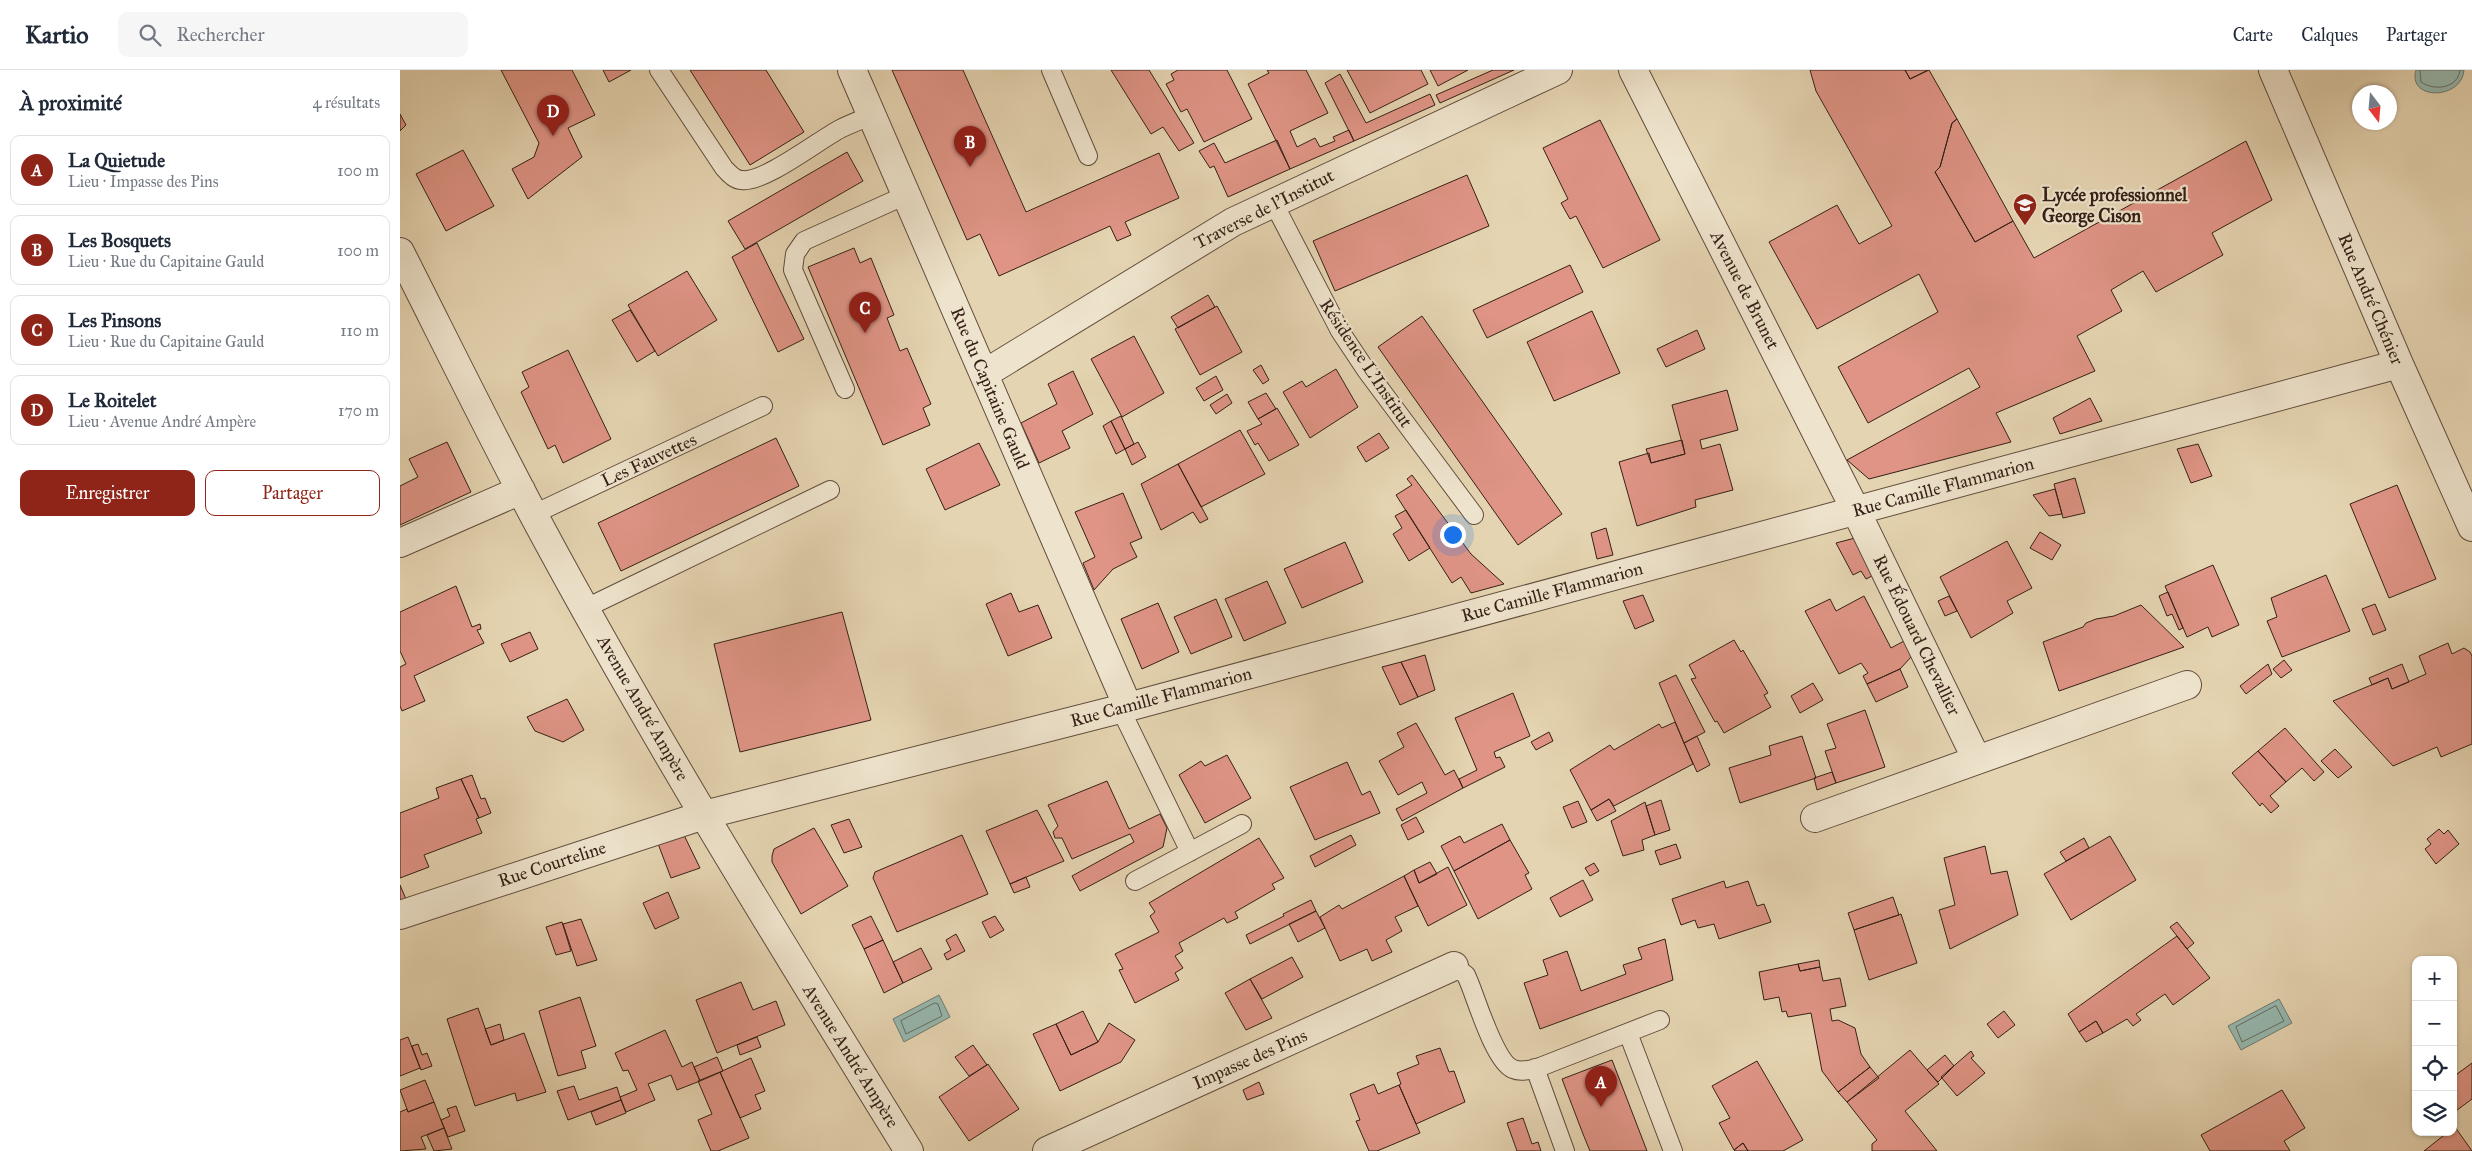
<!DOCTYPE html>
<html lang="fr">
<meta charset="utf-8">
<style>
:root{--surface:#fff;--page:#f6f6f7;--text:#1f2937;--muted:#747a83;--line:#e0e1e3;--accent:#8f2418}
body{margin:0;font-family:"IM FELL Great Primer",serif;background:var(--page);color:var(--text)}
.controls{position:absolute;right:15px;bottom:15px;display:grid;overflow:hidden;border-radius:10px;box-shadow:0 1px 4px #0004}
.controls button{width:45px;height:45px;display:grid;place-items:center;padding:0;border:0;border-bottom:1px solid var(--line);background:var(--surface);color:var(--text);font:25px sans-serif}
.compass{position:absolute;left:1952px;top:15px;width:45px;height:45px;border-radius:50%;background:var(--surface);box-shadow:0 1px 4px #0004;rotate:164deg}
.you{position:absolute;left:1052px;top:464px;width:18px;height:18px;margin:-12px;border:4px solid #fff;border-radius:50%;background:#1a73e8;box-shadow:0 0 0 8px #1a73e833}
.badge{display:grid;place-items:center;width:32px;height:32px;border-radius:50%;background:var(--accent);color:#fff;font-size:16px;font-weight:700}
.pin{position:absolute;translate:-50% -41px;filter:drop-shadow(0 1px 2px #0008)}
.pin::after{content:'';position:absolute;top:26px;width:18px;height:15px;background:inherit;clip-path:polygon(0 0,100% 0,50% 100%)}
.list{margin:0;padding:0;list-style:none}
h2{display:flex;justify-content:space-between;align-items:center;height:65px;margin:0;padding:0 20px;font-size:21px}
h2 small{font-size:16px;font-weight:400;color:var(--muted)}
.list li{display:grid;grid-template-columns:32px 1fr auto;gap:15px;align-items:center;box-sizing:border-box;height:70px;margin:0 10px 10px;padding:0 10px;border:1px solid var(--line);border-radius:10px}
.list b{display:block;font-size:19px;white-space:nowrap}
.list p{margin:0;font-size:16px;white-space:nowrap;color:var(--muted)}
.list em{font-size:16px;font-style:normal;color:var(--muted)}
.actions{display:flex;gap:10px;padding:15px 20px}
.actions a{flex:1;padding:11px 0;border:1px solid var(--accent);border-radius:10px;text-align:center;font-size:18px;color:var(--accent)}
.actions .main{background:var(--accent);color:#fff}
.icon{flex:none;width:28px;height:28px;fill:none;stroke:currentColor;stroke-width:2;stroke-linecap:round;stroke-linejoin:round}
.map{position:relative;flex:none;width:2072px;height:1081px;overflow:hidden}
header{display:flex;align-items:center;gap:30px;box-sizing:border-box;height:70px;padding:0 25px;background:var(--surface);border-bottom:1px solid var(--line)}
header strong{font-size:24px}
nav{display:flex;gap:28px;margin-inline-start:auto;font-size:18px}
.search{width:350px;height:45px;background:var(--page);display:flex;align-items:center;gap:12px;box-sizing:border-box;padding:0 18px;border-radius:10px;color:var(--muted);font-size:19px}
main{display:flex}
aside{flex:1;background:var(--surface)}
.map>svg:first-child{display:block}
.water{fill:#96b8af;stroke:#6f7b72}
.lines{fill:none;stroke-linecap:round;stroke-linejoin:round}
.shore{stroke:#666c62;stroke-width:1}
.building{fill:#df9485;stroke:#352016}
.service-casing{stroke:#614d3d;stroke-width:20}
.minor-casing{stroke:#614d3d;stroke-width:30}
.service{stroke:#eee3cc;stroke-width:18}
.minor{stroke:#eee3cc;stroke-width:28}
.labels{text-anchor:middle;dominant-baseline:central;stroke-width:4.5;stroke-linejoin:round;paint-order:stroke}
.poi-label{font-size:18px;font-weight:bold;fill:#352016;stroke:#eee3cc;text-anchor:start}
.street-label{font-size:18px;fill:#352016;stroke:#eee3cc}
</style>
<header>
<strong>Kartio</strong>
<div class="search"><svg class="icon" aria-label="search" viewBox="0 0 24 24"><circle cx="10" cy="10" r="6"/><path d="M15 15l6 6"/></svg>Rechercher</div>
<nav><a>Carte</a><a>Calques</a><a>Partager</a></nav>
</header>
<main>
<aside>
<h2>À proximité<small>4 résultats</small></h2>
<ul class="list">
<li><span class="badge">A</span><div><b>La Quietude</b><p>Lieu · Impasse des Pins</p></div><em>100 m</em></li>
<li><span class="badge">B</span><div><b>Les Bosquets</b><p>Lieu · Rue du Capitaine Gauld</p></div><em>100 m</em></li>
<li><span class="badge">C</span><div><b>Les Pinsons</b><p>Lieu · Rue du Capitaine Gauld</p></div><em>110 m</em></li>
<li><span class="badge">D</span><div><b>Le Roitelet</b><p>Lieu · Avenue André Ampère</p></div><em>170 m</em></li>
</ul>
<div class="actions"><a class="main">Enregistrer</a><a>Partager</a></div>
</aside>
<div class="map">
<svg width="2072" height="1081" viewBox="0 0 2072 1081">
<rect width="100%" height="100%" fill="#e5d4b1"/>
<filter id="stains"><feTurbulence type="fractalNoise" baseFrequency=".004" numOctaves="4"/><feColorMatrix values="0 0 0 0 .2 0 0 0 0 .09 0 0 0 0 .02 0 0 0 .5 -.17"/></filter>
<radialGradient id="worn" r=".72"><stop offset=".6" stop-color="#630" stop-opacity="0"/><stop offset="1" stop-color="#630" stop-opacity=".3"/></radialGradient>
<path class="water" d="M2016 0H2064C2062 30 2007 31 2016 0Z
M539 925 550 947 504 972 493 949Z
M1879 929 1892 953 1841 980 1828 956Z"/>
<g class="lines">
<path class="shore" d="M2020 0 2021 12C2034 21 2058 19 2060 0
M535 933 538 934 542 946 506 964 501 951Z
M1876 936 1884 951 1842 972 1836 957Z"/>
</g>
<path class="building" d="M101 0H172L195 45 168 58 182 87 128 129 112 99 134 87 139 73Z
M203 0H231L209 12Z
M290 0H366L404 62 350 95Z
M492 0H563L626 142 759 83 779 128 725 152 731 165 717 171 710 156 599 206 580 164 567 170Z
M711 0H749L794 73 779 81 763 57 751 64Z
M778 0H827L852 49 804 72 787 39 781 42 766 14 774 10 771 4Z
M867 0H906L928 43 890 61 897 77 915 68 920 77 935 71 933 67 949 60 954 71 890 99 848 14 869 3Z
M947 0H1021L1028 14 970 43Z
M1030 0H1068L1038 16Z
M1093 0H1114L1040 33 1036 25Z
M1410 0H1505L1510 9 1529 0 1557 49 1552 53 1540 97 1535 102 1575 172 1613 151 1634 188 1846 71 1872 130 1812 163 1823 185 1756 222 1743 201 1711 220 1722 241 1677 266 1695 301 1596 343 1611 372 1469 409 1447 390 1580 317 1569 298 1468 353 1438 297 1538 242 1519 204 1417 259 1369 172 1437 135 1459 174 1492 156 1416 21Z
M1505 0H1528L1510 9Z
M940 4 966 53 1030 24 1035 35 954 71 925 13Z
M0 44 6 55 0 61Z
M1557 49 1613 151 1575 172 1535 102 1540 97 1552 53Z
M1200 50 1260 170 1203 198 1176 146 1170 149 1161 133 1168 129 1143 78Z
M877 70 890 99 828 127 814 96 810 98 799 81 814 73 825 93Z
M63 80 94 136 46 161 16 104Z
M447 82 463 111 345 179 328 151Z
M1067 105 1089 156 935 221 913 171Z
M357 173 404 269 378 282 332 187Z
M454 178 460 193 471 188 494 245 487 248 500 281 507 278 531 334 523 338 530 355 483 375 408 197Z
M1170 195 1183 222 1087 268 1073 240Z
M287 201 317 250 258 286 228 235Z
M808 225 815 237 778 258 771 247Z
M817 236 842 282 800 305 775 259Z
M230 240 255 281 237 292 212 250Z
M1192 241 1220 303 1154 331 1127 272Z
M1022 246 1162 444 1118 475 978 277Z
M1297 260 1305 279 1266 297 1257 279Z
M734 266 764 323 722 347 691 289Z
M168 280 211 369 163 393 155 375 148 379 121 322 129 317 122 302Z
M861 295 869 310 863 314 853 300Z
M936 299 958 337 910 368 883 322 902 311 906 317Z
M673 301 693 344 662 361 670 378 639 393 621 353 657 334 648 314Z
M816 306 823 320 804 331 796 318Z
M1327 320 1338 360 1300 370 1302 379 1320 374 1333 420 1295 430 1296 437 1237 456 1219 392 1249 383 1251 393 1285 384 1272 335Z
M866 323 876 339 858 349 848 332Z
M827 324 832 333 816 344 810 335Z
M1690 328 1702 351 1660 364 1653 348Z
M877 338 899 375 869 391 858 373 855 375 847 361 862 354 858 349Z
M721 346 734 374 725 379 711 351Z
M711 351 725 379 716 384 703 356Z
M840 360 865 404 801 437 778 394Z
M979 363 989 378 966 392 957 377Z
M376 368 399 416 221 501 198 453Z
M1282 370 1285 384 1251 393 1246 379Z
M47 372 71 422 0 455V416L18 407 9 389Z
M738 372 746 387 732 395 725 379Z
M579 373 600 415 545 440 526 399Z
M1798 374 1812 406 1791 413 1777 379Z
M778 394 808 449 800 453 793 442 761 460 741 414Z
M1012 405 1071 484 1104 514 1071 523 1061 507 1052 513 996 425 1012 415 1007 409Z
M1675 408 1685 443 1663 448 1654 414Z
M1997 415 2036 509 1989 528 1950 434Z
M1655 419 1662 444 1649 446 1633 425Z
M723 423 742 468 730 473 737 487 713 499 694 520 683 493 695 487 675 442Z
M1006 440 1030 478 1009 491 993 464 1002 458 995 446Z
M1206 458 1213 485 1197 489 1191 463Z
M1640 462 1661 475 1652 490 1630 478Z
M1455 468 1472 506 1466 509 1461 501 1453 505 1436 473Z
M1607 471 1632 518 1607 531 1613 543 1571 568 1540 507Z
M945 472 963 512 902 538 884 499Z
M1813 495 1839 555 1812 567 1808 557 1787 567 1765 516Z
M1926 505 1950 561 1882 587 1867 551 1877 547 1871 528Z
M867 511 886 553 844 571 825 529Z
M56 516 72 557 80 554 81 559 77 560 84 573 14 606 25 631 2 641 0 636V597L6 594 0 581V542Z
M1768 522 1783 558 1779 560 1772 544 1767 546 1759 526Z
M611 523 619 542 638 535 652 568 608 586 586 534Z
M1243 525 1254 551 1235 559 1223 531Z
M1464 526 1491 578 1504 571 1512 586 1500 599 1467 614 1463 606 1468 603 1461 593 1439 604 1405 541 1430 529 1436 541Z
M1549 526 1557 541 1545 546 1538 531Z
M816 529 832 567 791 584 774 547Z
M758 533 779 582 742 599 721 549Z
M1975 534 1986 560 1973 565 1962 539Z
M1741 535 1784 577 1659 621 1643 572 1683 557 1686 553 1696 549 1714 546Z
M442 542 471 650 340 682 314 574Z
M130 562 138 579 110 592 101 574Z
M1334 570 1341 582 1343 580 1368 623 1364 625 1371 637 1324 663 1317 651 1315 652 1291 609 1296 608 1289 595Z
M2048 573 2052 584 2064 578 2070 582 2072 586V674L2041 687 2037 677 1993 696 1933 631 1988 608 1992 619 2026 604 2019 586Z
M1025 585 1035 620 1018 627 1001 592Z
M1884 590 1892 600 1881 608 1873 599Z
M1001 592 1018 627 1000 635 982 597Z
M1868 594 1872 604 1846 624 1840 616Z
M2002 594 2009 612 1992 619 1988 608 1972 615 1969 608Z
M1500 599 1508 617 1476 632 1467 614Z
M1276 605 1305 662 1284 673 1259 613Z
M1413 613 1423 630 1400 643 1391 626Z
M1113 623 1130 666 1094 682 1096 688 1100 687 1105 697 1063 718 1059 709 1077 700 1055 648Z
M167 629 184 660 163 672 135 661 127 647Z
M1465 640 1485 697 1436 713 1425 681 1436 678 1427 654Z
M1275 652 1293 694 1214 736 1209 729 1191 740 1170 700 1210 675 1214 680 1259 654 1262 658Z
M1016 653 1045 705 1054 700 1063 718 1002 751 996 739 1027 723 1022 712 998 725 979 691 1004 677 997 663Z
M1885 658 1924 702 1914 711 1902 698 1886 712 1858 681Z
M1149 662 1153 671 1136 680 1131 672Z
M1297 666 1310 695 1297 702 1284 673Z
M1402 666 1416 708 1340 733 1329 698 1371 685 1369 676Z
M1935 679 1952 697 1938 708 1921 691Z
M1858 681 1886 712 1870 726 1879 736 1871 743 1862 733 1860 736 1832 703Z
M827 685 851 728 805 753 779 705 801 691 805 696Z
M947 692 962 725 970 721 980 743 915 770 890 717Z
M1432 702 1436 713 1417 720 1414 708Z
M72 705 81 729 85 728 91 743 79 748 61 709Z
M61 709 79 748 76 749 82 763 24 785 29 797 0 808V743L39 728 36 718Z
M707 711 729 759 760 744 767 758 763 777 680 821 672 806 734 772 730 764 672 789 662 768H655L653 762 658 756 648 735Z
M1209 729 1216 741 1197 751 1191 740Z
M1261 730 1270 760 1255 765 1246 736Z
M1178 731 1187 752 1172 758 1163 737Z
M1245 732 1255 765 1242 770 1244 780 1223 786 1211 751Z
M637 740 664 791 610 814 586 761Z
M1016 747 1024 762 1008 770 1001 755Z
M449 749 462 777 444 783 431 755Z
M1102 754 1110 770 1054 801 1041 776 1060 766 1064 773Z
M414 758 448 816 401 844 372 792V786L374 779Z
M2039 759 2044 764 2048 760 2059 774 2036 794 2025 779 2031 774 2027 769Z
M283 763 300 798 271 808 257 771Z
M562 765 588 824 497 862 473 808 475 802Z
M951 765 956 775 915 797 910 786Z
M1710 766 1736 810 1671 850 1644 804Z
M859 768 884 808 872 814 875 819 835 842 838 848 827 853 824 848 779 873 783 881 775 886 783 898 775 903 779 910 735 933 719 900 723 899 715 884 759 862 750 846 755 842 749 833Z
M1684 768 1689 778 1666 791 1660 782Z
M1110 770 1129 803 1125 805 1132 819 1078 849 1054 801Z
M1276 774 1281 788 1260 795 1255 781Z
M1585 776 1591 804 1607 801 1618 845 1550 879 1539 840 1555 835 1544 788Z
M1030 792 1037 804 1019 813 1014 800Z
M1194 793 1199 801 1190 806 1185 798Z
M1048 797 1067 835 1028 856 1004 806 1014 800 1019 813Z
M1004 806 1018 836 995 847 1002 861 986 870 992 882 972 891 967 879 940 891 920 847 939 835 942 839Z
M626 807 630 817 614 823 610 814Z
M1183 810 1193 830 1160 847 1150 828Z
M1324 811 1326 818 1348 811 1357 836 1364 834 1371 852 1319 869 1314 854 1298 858 1295 850 1281 855 1272 829Z
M0 815 8 834 0 837Z
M268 822 279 848 255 859 243 833Z
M1493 827 1499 845 1454 860 1448 843Z
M911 830 916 841 850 874 846 865 884 846 883 844Z
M916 841 925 858 898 872 889 854Z
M1501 844 1517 893 1469 910 1454 860Z
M471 846 483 870 464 879 452 855Z
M595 846 604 860 590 868 582 852Z
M181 849 197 890 177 896 163 854Z
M162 852 171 881 156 885 146 857Z
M1777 852 1794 873 1787 879 1770 857Z
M556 864 565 881 547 890 544 884 551 880 546 870Z
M1777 866 1810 908 1773 935 1765 924 1736 944 1741 950 1733 956 1727 949 1703 963 1696 951 1679 962 1668 944Z
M1265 869 1273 910 1140 959 1124 913 1148 905 1143 890 1167 881 1181 921 1226 904 1223 895 1242 889 1238 878Z
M483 870 503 913 484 923 464 879Z
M521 878 532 899 503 913 493 892Z
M892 887 903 907 862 929 850 909Z
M1419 890 1420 897 1400 901 1398 894Z
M1398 894 1400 901 1420 897 1423 911 1440 908 1446 936 1430 939 1432 951 1438 950 1455 958 1461 984 1470 997 1438 1022 1422 1001 1411 943 1388 947 1386 941 1382 942 1379 927 1364 930 1359 902Z
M850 909 872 948 846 960 825 923Z
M341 912 353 940 376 931 385 955 317 983 296 930Z
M180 927 196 976 181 981 186 998 158 1006 139 941Z
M78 938 91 975 124 963 146 1022 117 1031 115 1023 75 1036 47 949Z
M683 941 698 972 671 985 656 954Z
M1604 941 1615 955 1598 968 1587 954Z
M1696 951 1703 963 1686 972 1679 962Z
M709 953 735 970 721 992 660 1021 633 964 656 954 671 985 698 972Z
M100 954 104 970 91 975 85 959Z
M265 960 282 997 292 992 300 1011 277 1020 271 1005 248 1014 255 1030 226 1042 220 1027 237 1020 228 1000 223 1001 215 983Z
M8 967 20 998 0 1006V970Z
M357 967 361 977 340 985 337 975Z
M18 974 22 985 27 983 32 996 21 1000 12 976Z
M573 975 587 995 569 1006 555 987Z
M1040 978 1049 1002 1054 1001 1065 1032 1016 1054 999 1015 1001 1014 997 1003 1019 994 1016 986Z
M1510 980 1539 1014 1505 1041 1537 1081H1472V1074L1477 1070 1447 1032Z
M1571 981 1574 986 1571 988 1585 1003 1557 1026 1541 1007Z
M1545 985 1554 996 1538 1012 1527 1000Z
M317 987 323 1001 300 1011 294 997Z
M351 988 365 1021 355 1025 361 1039 340 1048 320 1002Z
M1212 990 1247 1081H1190L1183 1064 1162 1009Z
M1357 991 1403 1070 1383 1081H1348L1343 1073 1334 1080 1319 1053 1330 1048 1312 1016Z
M2072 993V1029L2053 1043V1007Z
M588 994 619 1039 569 1071 539 1027Z
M1470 997 1479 1008 1447 1032 1438 1022Z
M320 1002 349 1068 318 1081H311L298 1050 312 1044 298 1011Z
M25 1010 34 1032 8 1042 0 1020Z
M859 1012 864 1024 847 1030 843 1020Z
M974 1014 978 1024 999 1015 1020 1063 977 1081H969L956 1051 960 1050 950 1024Z
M174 1016 179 1030 217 1017 221 1030 168 1050 157 1021Z
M1882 1020 1905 1058 1884 1071 1890 1081H1810L1801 1065Z
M221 1030 226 1043 196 1055 191 1042Z
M34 1032 44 1058 21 1067 26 1079 0 1081V1042L7 1039 8 1042Z
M56 1036 65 1061 48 1067 41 1050 50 1046 47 1039Z
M1123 1048 1132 1074 1138 1072 1141 1081H1117L1107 1053Z
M2055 1057 2072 1081H2024L2048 1062H2053Z
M44 1058 52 1079 34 1081 27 1065Z
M1343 1073 1348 1081H1335L1334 1080Z"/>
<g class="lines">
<g class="service-casing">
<path id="service" d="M259 0 324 98C329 103 334 110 342 110 364 113 419 70 440 59 450 54 461 50 472 45
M651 0 688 86
M873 132 940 261 966 300 1074 445
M445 319 393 200 395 184 404 171 506 125
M134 444 363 336
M186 538 430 420
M720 638 790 782
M735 811 842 754
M1054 896 1066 905 1069 912C1077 931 1095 992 1113 999 1122 1003 1132 999 1140 997L1260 950
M1228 963 1273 1081
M1135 998 1165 1081"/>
</g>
<g class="minor-casing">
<path id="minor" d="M452 0 728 637
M1233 0 1456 441 1577 690
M1873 0 1999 294 2072 457
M0 182C46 273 91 365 139 455 254 669 382 875 509 1081
M584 304 833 152 1158 0
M0 473 121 420
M1415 748 1787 615
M0 845 304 745 728 637 1999 294
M647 1081 1054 896"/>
</g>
<use href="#service" class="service"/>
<use href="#minor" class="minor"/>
</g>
<defs>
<g id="school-pin" transform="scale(1.25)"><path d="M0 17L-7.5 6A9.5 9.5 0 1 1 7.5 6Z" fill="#8f2418" stroke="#eee3cc"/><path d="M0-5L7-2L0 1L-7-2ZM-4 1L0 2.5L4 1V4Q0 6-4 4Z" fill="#fff"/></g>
</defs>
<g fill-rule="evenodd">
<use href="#school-pin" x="1625" y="135"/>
</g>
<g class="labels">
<g class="poi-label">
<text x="1642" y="125">Lycée professionnel<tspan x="1642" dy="21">George Cison</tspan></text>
</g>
<g class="street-label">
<text transform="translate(864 139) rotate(-27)">Traverse de l'Institut</text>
<text transform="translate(1345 220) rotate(63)">Avenue de Brunet</text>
<text transform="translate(1971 229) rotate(67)">Rue André Chénier</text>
<text transform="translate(966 293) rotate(56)">Résidence L'Institut</text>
<text transform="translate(590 318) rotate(67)">Rue du Capitaine Gauld</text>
<text transform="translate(249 390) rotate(-25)">Les Fauvettes</text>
<text transform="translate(1543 417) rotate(-15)">Rue Camille Flammarion</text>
<text transform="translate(1152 522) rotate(-15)">Rue Camille Flammarion</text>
<text transform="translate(1517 565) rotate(64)">Rue Édouard Chevallier</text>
<text transform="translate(761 627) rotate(-15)">Rue Camille Flammarion</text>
<text transform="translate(243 638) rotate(60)">Avenue André Ampère</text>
<text transform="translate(152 794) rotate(-18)">Rue Courteline</text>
<text transform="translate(451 986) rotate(58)">Avenue André Ampère</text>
<text transform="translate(850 989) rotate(-24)">Impasse des Pins</text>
</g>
</g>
<rect width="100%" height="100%" filter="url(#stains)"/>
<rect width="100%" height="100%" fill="url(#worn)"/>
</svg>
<div class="controls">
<button>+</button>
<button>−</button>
<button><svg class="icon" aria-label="locate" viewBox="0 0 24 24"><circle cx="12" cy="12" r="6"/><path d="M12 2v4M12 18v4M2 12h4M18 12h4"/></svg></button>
<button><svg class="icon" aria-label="layers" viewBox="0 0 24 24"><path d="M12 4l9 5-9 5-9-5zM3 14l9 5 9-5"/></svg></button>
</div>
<svg class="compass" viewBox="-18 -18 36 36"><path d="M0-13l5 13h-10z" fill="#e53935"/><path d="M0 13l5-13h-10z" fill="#747a83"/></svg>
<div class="you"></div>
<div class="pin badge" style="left:1201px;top:1037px">A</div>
<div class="pin badge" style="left:570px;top:97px">B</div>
<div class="pin badge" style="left:465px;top:263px">C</div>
<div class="pin badge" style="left:153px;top:66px">D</div>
</div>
</main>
